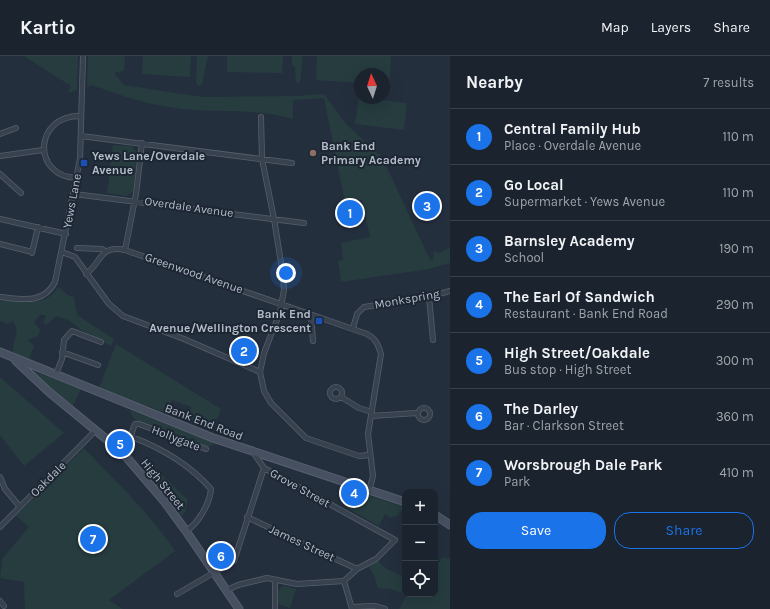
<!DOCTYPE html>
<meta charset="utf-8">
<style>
:root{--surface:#1b232e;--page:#242b36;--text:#f1f3f6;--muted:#a0a4aa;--line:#39404a;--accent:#1a73e8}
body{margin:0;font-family:Karla,sans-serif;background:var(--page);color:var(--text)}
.controls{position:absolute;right:12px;bottom:12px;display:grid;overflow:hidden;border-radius:8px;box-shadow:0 4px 16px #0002}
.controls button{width:36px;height:36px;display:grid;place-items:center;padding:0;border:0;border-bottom:1px solid var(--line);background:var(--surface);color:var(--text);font:20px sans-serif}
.compass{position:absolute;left:354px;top:12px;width:36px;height:36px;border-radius:50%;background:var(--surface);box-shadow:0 4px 16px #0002;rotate:356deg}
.you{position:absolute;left:286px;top:217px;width:14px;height:14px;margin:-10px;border:3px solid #fff;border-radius:50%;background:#1a73e8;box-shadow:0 0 0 6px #1a73e833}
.badge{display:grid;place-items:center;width:26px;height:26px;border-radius:50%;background:var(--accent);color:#fff;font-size:13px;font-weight:700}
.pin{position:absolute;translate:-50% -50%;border:2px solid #fff;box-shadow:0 1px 4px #0006}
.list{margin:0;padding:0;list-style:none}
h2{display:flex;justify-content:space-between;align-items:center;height:52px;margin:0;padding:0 16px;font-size:17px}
h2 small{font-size:13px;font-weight:400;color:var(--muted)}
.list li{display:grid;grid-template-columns:26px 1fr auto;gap:12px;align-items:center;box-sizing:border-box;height:56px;padding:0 16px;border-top:1px solid var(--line)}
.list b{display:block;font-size:15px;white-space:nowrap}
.list p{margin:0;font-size:13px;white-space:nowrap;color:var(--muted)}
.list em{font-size:13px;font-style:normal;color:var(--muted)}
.actions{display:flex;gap:8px;padding:12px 16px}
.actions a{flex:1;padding:9px 0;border:1px solid var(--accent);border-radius:16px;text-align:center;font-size:14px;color:var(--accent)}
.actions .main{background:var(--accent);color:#fff}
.icon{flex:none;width:22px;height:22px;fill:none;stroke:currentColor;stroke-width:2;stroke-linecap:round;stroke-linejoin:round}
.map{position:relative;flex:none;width:450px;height:553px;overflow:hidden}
header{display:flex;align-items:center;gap:24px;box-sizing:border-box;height:56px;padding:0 20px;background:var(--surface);border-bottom:1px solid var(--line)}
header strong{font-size:19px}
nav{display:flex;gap:22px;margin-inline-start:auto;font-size:14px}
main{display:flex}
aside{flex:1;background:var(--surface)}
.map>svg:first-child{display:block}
.green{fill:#263c3f}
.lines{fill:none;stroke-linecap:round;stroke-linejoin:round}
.street-casing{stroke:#565f6c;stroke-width:6}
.secondary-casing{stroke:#565f6c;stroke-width:9}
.street{stroke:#38414e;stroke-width:4.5}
.secondary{stroke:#465061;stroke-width:7}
.education-dot{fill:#8d6e63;stroke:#1d2633;stroke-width:1.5}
.transit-dot{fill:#1a4fb4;stroke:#1d2633;stroke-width:1.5}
.labels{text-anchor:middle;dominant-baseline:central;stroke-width:4;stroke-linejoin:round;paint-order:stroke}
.poi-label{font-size:12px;font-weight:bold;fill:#b4bcc9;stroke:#1d2633;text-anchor:start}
.street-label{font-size:12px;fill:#b4bcc9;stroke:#1d2633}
</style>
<header>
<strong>Kartio</strong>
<nav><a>Map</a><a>Layers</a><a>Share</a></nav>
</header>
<main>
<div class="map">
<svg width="450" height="553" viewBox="0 0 450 553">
<rect width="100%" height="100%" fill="#242f3e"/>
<path class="green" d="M24 0H78L77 34 68 37 71 30Z
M88 0H125L124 14 118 17 116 15 115 18 124 29 202 41 296 40 324 38 346 68 382 101 430 204H433L434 195 439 197 450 191V207L429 213 341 226 338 205 343 204 341 187 370 181 362 144 345 146 324 42 293 44V63C257 52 220 57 183 53 151 50 122 40 92 29L87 31Z
M143 0H191L190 21 142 18Z
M197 0H208L202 28 199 30 196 27Z
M227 0H283L282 17 227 16Z
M292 0H303L300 27 296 26 295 11 292 9Z
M317 0H391L390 28H384V18H360V27L316 24Z
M359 41 407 47 404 74 355 68Z
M113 89 131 90 137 96 133 136 126 140 107 137Z
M58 231 68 239 74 241 77 259 114 283 111 290 81 274 70 265 57 260 47 268 43 267 46 259H40L34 266 40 274 38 280 28 284 34 290 29 303 12 297 17 274 13 265 7 268 0 265V244C19 245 47 252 58 231Z
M116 288 221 353 212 375 186 365 191 351 172 344 166 357 99 332Z
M30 314 81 333 73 350Z
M0 321 64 377 24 410 0 379Z
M130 354 216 388 207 391 137 365 131 359Z
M84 392C116 426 149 456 175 495L109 544 123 553H25L24 526 0 522 2 503 29 471 16 460Z
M160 417 188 444 185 456 181 460 154 426 157 424Z
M357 436 405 451 397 460 390 462 385 458 379 470 347 452 351 438 356 440Z
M442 501 450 503V553H399L407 539 391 533 378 532 374 519 369 511 378 505 385 512 405 521V538H435V513Z
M284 530 296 533 290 552 278 548V536L281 531Z"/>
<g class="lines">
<g class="street-casing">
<path id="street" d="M261 61 262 103 274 163 283 219 284 234 280 256 264 297 260 316 264 335 271 347 306 382 359 400 370 399
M0 78 16 72
M81 80 292 107
M0 100 43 94
M0 118 21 137
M77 122C32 121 33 59 81 60
M74 138 304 167
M0 163 66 178
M0 188 32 196
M77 192 102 193 105 195
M125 194 136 138 142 87
M62 196 75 201 109 248 123 260 184 283 260 316
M32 197 38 171
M86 218C103 205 99 189 125 194L367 278C376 283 378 288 381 298L368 378 373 420 369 435
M0 241C22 243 43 249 55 226L80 103 83 0
M429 241 433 284
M311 259 313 285
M353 272 357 258 364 251 429 241 450 235
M62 296 98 309
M56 318 62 303 64 284 72 275 101 286
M330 337a6 6 0 1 1 12 0a6 6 0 1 1-12 0Z
M341 341 359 352 372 356
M418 358a6 6 0 1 1 12 0a6 6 0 1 1-12 0Z
M371 360 417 357
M253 396 264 412 395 484 376 503 357 513 344 525
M0 421 5 433 20 451
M247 461 357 513
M0 471 96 374
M186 475C198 468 210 447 211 433 190 409 161 392 132 381V376L135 368H139L206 393
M344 525 352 553
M227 534 238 529 267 522 297 528 344 525
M177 538 234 505 264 412
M0 545 4 550
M352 551 374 550 385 553
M275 553V524"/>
</g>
<g class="secondary-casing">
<path id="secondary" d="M0 296 213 382 405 446
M15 302 16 305 49 336 122 396 164 445 186 475 239 553
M435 459 450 469"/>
</g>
<use href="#street" class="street"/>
<use href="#secondary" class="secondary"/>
</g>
<circle class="education-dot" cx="313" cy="97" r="4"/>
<g class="transit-dot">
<rect x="80" y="103" width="8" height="8" rx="2"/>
<rect x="315" y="261" width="8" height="8" rx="2"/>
</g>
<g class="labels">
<g class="poi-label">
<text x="321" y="90">Bank End<tspan x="321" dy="14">Primary Academy</tspan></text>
<text x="92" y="100">Yews Lane/Overdale<tspan x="92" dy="14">Avenue</tspan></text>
<text x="311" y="258" text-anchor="end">Bank End<tspan x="311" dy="14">Avenue/Wellington Crescent</tspan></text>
</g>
<g class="street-label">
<text transform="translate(72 145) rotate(-79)">Yews Lane</text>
<text transform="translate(189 151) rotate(8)">Overdale Avenue</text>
<text transform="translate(194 217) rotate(19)">Greenwood Avenue</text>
<text transform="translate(407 243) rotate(-10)">Monkspring</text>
<text transform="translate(204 366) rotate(21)">Bank End Road</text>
<text transform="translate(176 382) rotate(21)">Hollygate</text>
<text transform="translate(48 423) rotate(-45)">Oakdale</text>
<text transform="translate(163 428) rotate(51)">High Street</text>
<text transform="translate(300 432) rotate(29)">Grove Street</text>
<text transform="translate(302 487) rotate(25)">James Street</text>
</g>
</g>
</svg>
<div class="controls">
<button>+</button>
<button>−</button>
<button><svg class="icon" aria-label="locate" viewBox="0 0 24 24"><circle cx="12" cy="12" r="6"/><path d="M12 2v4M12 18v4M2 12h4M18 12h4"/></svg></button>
</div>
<svg class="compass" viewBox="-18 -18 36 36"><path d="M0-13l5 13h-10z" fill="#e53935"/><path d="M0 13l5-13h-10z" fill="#a0a4aa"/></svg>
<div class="you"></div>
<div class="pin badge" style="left:350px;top:157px">1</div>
<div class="pin badge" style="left:244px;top:295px">2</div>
<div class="pin badge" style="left:427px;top:150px">3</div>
<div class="pin badge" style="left:354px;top:437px">4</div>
<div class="pin badge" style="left:120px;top:388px">5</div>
<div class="pin badge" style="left:221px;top:500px">6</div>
<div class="pin badge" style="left:93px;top:483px">7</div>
</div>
<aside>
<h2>Nearby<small>7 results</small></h2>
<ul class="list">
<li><span class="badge">1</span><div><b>Central Family Hub</b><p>Place · Overdale Avenue</p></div><em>110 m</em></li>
<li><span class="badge">2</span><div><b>Go Local</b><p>Supermarket · Yews Avenue</p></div><em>110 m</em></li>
<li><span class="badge">3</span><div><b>Barnsley Academy</b><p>School</p></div><em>190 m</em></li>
<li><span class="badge">4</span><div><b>The Earl Of Sandwich</b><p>Restaurant · Bank End Road</p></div><em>290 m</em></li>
<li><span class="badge">5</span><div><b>High Street/Oakdale</b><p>Bus stop · High Street</p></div><em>300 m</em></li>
<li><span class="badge">6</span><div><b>The Darley</b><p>Bar · Clarkson Street</p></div><em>360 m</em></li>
<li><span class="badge">7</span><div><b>Worsbrough Dale Park</b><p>Park</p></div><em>410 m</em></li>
</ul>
<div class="actions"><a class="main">Save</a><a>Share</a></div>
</aside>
</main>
